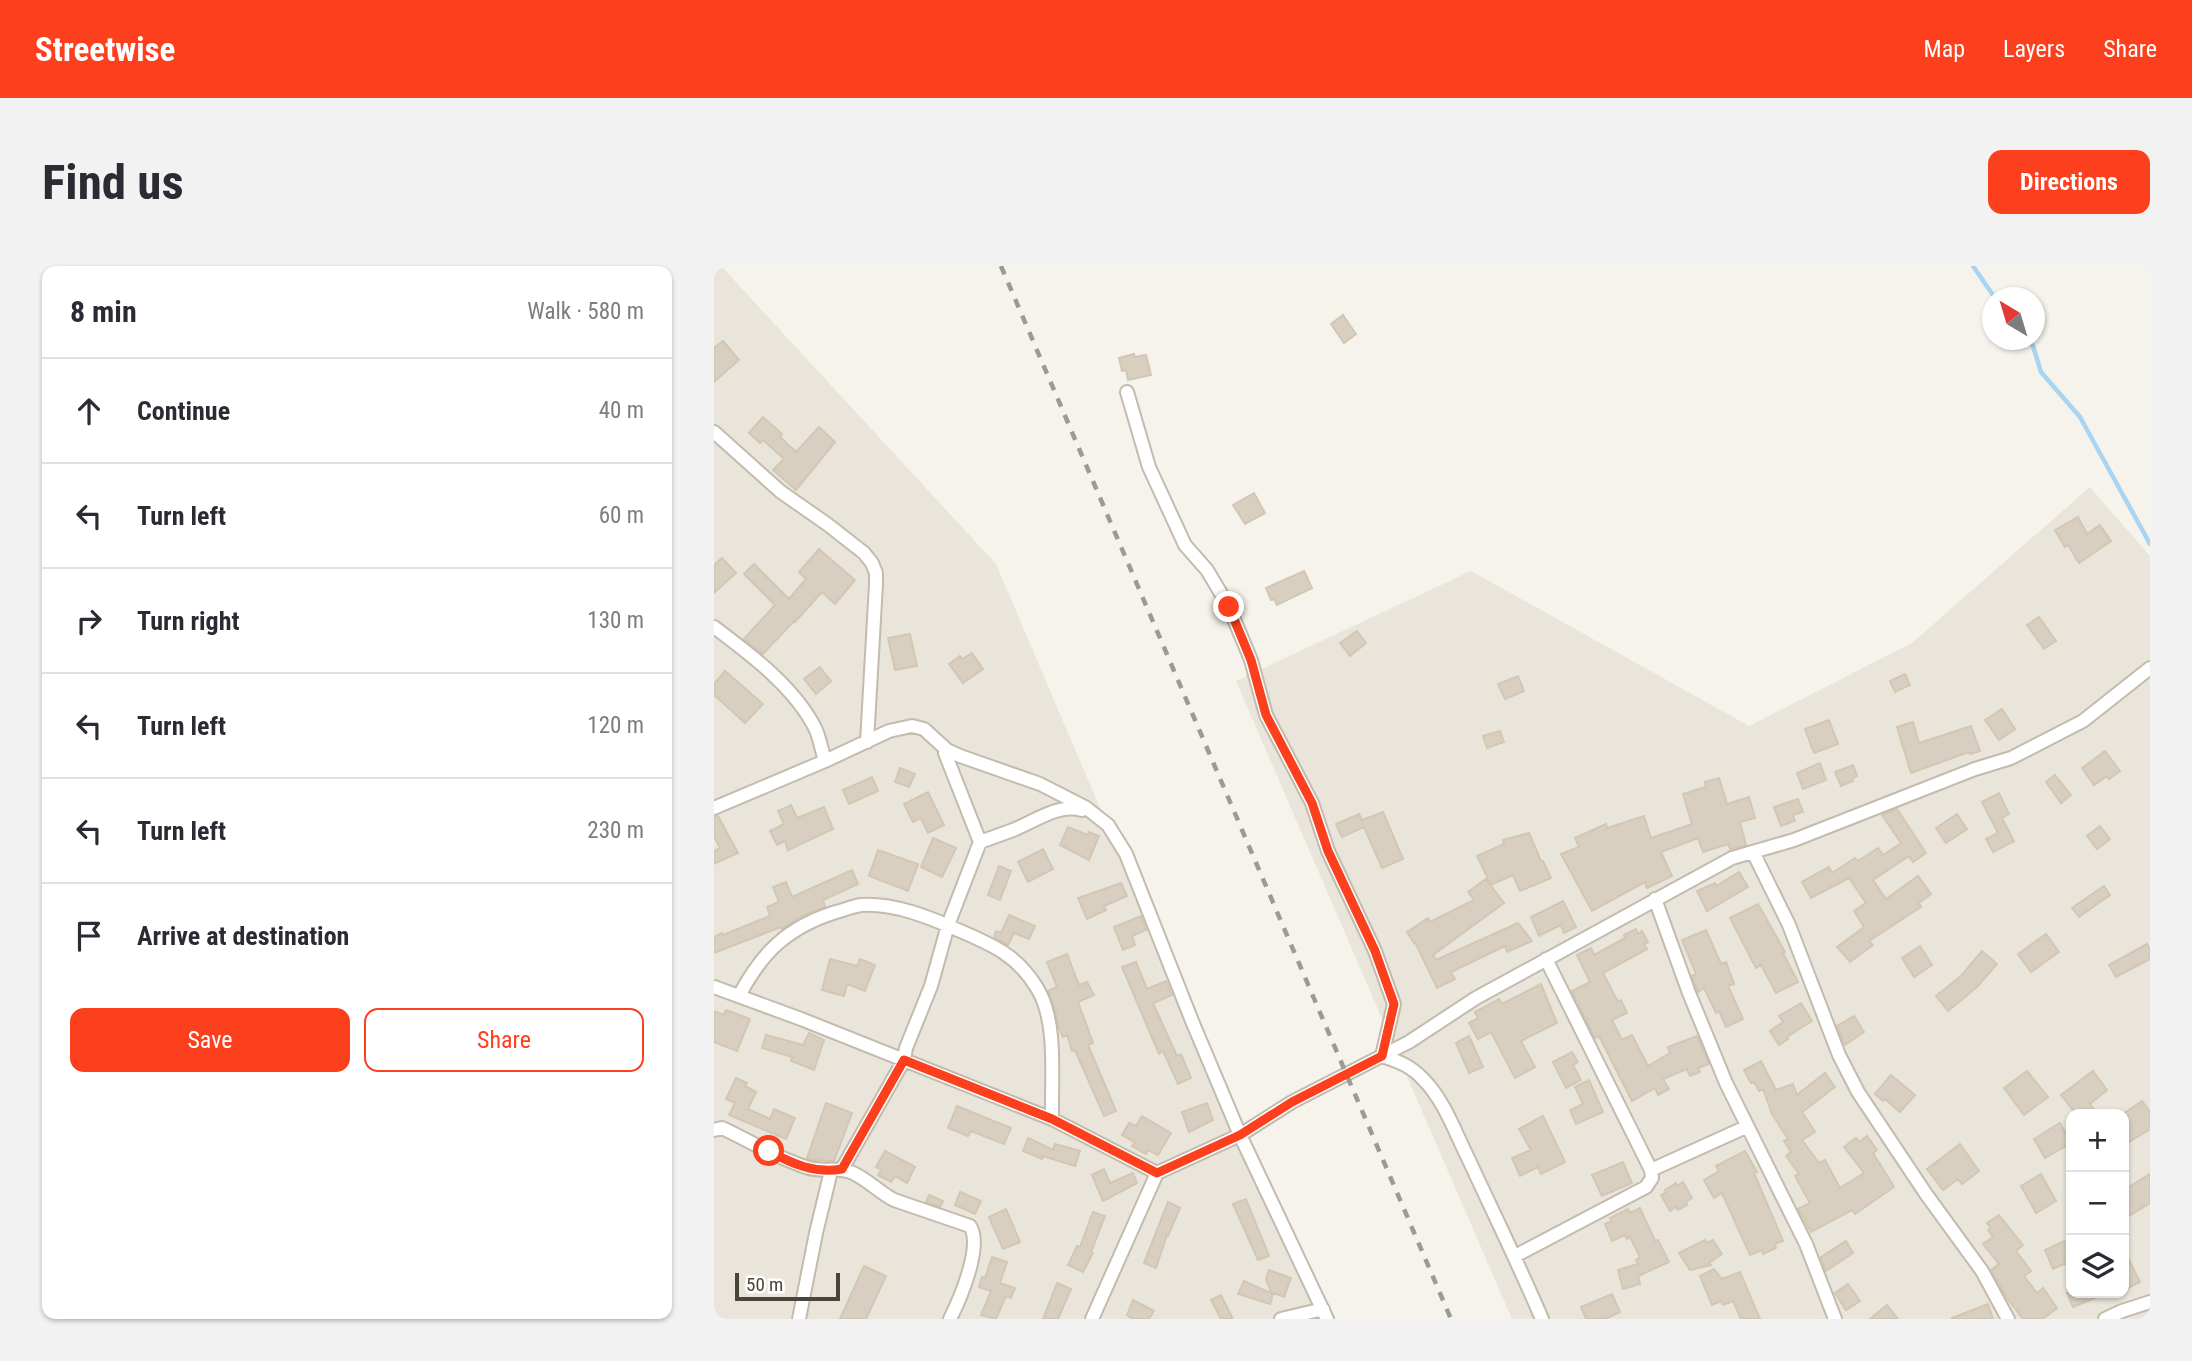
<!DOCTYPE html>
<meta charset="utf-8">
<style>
:root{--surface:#fff;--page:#f2f2f3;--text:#2b2b33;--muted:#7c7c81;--line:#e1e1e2;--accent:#fc3f1d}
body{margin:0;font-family:"Roboto Condensed",sans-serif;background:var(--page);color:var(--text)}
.controls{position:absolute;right:21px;bottom:21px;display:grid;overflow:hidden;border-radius:14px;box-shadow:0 2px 5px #0004}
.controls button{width:63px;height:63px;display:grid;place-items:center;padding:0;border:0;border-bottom:2px solid var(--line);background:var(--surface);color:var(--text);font:35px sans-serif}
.compass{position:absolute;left:1268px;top:21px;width:63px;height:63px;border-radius:50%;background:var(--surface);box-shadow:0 2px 5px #0004;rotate:322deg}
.scale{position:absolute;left:21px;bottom:18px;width:105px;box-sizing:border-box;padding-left:7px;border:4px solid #4b4439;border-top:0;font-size:19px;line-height:24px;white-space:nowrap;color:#4b4439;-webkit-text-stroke:5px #fff;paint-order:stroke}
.stop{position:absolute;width:21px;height:21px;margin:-16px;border:5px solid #fc3f1d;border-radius:50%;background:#fff}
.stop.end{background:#fc3f1d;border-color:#fff;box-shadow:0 2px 7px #0008}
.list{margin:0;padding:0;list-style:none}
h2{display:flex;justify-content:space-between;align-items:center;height:91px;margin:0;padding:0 28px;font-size:30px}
h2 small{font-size:23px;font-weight:400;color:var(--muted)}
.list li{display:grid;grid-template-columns:46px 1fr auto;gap:21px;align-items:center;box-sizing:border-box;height:105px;padding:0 28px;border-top:2px solid var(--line)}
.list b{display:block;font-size:26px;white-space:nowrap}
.list em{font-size:23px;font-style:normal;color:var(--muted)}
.actions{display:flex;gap:14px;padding:21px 28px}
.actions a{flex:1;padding:16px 0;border:2px solid var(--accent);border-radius:14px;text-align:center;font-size:24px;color:var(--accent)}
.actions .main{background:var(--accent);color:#fff}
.icon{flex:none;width:38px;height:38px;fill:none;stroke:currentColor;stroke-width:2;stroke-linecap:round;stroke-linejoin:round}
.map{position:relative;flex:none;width:1436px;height:1053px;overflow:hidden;border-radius:14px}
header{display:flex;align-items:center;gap:42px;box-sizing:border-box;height:98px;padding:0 35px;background:var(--accent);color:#fff}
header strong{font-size:33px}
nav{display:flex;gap:38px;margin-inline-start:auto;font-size:24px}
.intro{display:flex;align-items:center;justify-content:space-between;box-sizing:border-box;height:168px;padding:0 42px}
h1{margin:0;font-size:49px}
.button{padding:18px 32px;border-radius:14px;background:var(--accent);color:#fff;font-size:24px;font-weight:700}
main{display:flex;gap:42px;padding:0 42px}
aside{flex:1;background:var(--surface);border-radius:14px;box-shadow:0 2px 5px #0004}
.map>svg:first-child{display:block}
.residential{fill:#eae5da;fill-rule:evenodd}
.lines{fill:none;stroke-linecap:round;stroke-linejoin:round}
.stream{stroke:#a9d4f2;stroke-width:4.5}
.building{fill:#d8cfc1;stroke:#d3c7b4;stroke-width:2}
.street-casing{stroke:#c2bbae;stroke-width:16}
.street{stroke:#fff;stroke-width:12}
.rail{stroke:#9a9a9a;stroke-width:4.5;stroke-dasharray:9 9;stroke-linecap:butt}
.route{stroke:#fc3f1d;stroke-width:9}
</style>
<header>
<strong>Streetwise</strong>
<nav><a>Map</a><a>Layers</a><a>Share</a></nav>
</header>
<div class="intro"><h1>Find us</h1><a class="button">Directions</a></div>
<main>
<aside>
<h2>8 min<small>Walk · 580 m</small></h2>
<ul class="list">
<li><svg class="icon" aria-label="ahead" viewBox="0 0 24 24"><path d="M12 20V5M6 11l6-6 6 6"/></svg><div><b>Continue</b></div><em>40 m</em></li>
<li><svg class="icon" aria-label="left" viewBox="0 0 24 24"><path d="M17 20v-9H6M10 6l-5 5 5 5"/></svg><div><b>Turn left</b></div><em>60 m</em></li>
<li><svg class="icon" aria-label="right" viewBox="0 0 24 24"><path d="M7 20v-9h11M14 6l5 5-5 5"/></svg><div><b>Turn right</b></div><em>130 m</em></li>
<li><svg class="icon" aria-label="left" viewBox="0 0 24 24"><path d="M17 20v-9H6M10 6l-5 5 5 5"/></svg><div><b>Turn left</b></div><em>120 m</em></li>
<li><svg class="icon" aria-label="left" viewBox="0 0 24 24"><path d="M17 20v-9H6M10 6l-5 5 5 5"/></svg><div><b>Turn left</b></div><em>230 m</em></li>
<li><svg class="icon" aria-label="arrive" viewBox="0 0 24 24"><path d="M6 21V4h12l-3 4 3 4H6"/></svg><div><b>Arrive at destination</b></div></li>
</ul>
<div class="actions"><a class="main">Save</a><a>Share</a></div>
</aside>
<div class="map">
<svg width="1436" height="1053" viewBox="0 0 1436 1053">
<rect width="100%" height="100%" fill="#f6f3ec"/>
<path class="residential" d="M0 0H7L282 298 604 1053H0Z
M1376 221 1436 290V1053H798L522 415 757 305 1035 460 1198 377ZM1357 848H1410V1027H1357Z"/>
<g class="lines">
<path class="stream" d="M1259 0 1281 32
M1314 74 1319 80 1327 106 1366 151 1436 278"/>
</g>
<path class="building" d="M629 49 642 68 630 77 617 58Z
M9 75 25 94 0 116V82Z
M420 88 421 91 432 89 437 109 414 114 412 104 408 105 405 92Z
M49 151 68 168 66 171 82 186 105 161 121 176 82 224 59 204 70 193 49 174 46 177 35 167Z
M540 227 551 247 531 258 519 239Z
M1364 251 1373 268 1386 259 1397 275 1365 297 1354 279 1351 281 1341 264Z
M105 283 141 314 121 338 108 326 81 356 80 355 49 388 30 373 61 339 30 308 40 298 75 333 92 313 85 306Z
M8 292 22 307 0 327V299Z
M590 305 598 322 563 339 560 333 557 334 552 322Z
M1325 351 1342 375 1330 383 1313 359Z
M643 365 652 377 636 390 626 377Z
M196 368 203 400 181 404 174 372Z
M258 387 269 403 249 417 235 398 246 390 248 393Z
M106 401 117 415 102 428 90 413Z
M11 405 49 438 31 457 0 429V418Z
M1191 408 1196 419 1181 426 1176 415Z
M804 410 810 425 791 433 784 418Z
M1288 443 1301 463 1285 474 1271 454Z
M1115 454 1124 478 1100 487 1091 463Z
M1199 456 1205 477 1257 460 1266 485 1256 488 1255 486 1197 507 1183 461Z
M786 465 790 476 773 482 769 470Z
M1391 485 1406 505 1395 513 1393 510 1380 519 1368 502Z
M1106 497 1112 514 1089 523 1083 507Z
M1139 499 1143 510 1138 513 1139 515 1127 520 1121 506Z
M186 502 201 508 195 521 181 516Z
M1341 509 1357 529 1347 537 1332 516Z
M158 511 164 525 135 538 129 524Z
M1005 512 1013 538 1035 531 1041 552 1026 556 1032 579 1016 583 1014 578 989 586 984 572 947 586 958 610 933 622 931 616 878 645 847 588 865 581 861 572 892 558 893 562 930 550 937 572 978 558 969 528 992 521 991 516Z
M214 526 230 559 214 567 207 552 199 556 190 538Z
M1285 527 1295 548 1288 552 1300 575 1279 586 1272 573 1284 567 1268 536Z
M1084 533 1089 546 1079 549 1081 555 1067 560 1060 541Z
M77 539 83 552 110 541 119 563 74 584 71 575 63 579 56 565 70 558 64 545Z
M1183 543 1212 587 1199 596 1195 590 1159 614 1172 633 1204 610 1217 628 1205 637 1207 641 1155 675 1159 679 1136 696 1123 681 1150 661 1140 645 1152 637 1135 612 1097 632 1088 616 1115 601 1118 607 1141 592 1144 595 1164 582 1169 589 1187 577 1168 549Z
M669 546 689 593 668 602 650 561 628 571 622 558 645 548 648 554Z
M1243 548 1253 563 1232 577 1222 562Z
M4 550 24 587 0 598V585L6 582 0 570V551Z
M1386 560 1396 573 1383 583 1373 570Z
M354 561 374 569 375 566 385 570 375 594 346 579Z
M815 567 827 595H829L837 612 806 625 799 609 777 619 763 590 790 578 789 574Z
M219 572 242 582 228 611 207 601Z
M329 583 339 603 314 616 304 596Z
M164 584 204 598 194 625 155 610Z
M285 600 297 605 286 634 274 629Z
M138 604 144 618 109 634 111 641 86 651 68 663 67 661 0 687V671L8 667 9 669 56 650 53 641 65 636 59 621 72 616 78 631Z
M1025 606 1034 621 993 645 983 625 1001 617 1002 620Z
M772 613 790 637 719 689 722 694 804 657 818 675 793 686 791 680 737 706 741 713 723 722 701 676 700 677 693 666 714 652 716 656 760 634 754 626Z
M407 617 413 630 390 640 392 644 373 653 364 632Z
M1390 620 1396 629 1365 651 1358 642Z
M849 635 862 661 850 667 847 659 825 670 817 651Z
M1044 638 1071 686 1069 687 1084 716 1062 727 1047 699 1042 702 1016 652Z
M295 649 321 660 315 673 300 667 294 679 280 671 282 665 287 667Z
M427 650 432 664 418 670 421 679 409 684 400 661Z
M922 663 924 668 928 665 934 676 930 678 933 683 889 707 904 736 907 734 913 747 898 754 908 774 918 769 934 800 956 787 954 781 983 770 995 798 984 802 986 806 976 810 973 803 949 813 955 823 944 829 941 822 918 835 885 770 881 772 858 725 876 716 863 689 877 682 880 689 911 672 910 669Z
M992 664 1007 698 1012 696 1020 718 1014 720 1029 753 1012 761 1005 745 1002 747 990 722 984 726 978 710 982 708 968 674Z
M1332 668 1345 686 1317 706 1304 688Z
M1433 678 1436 684V693L1402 711 1395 699Z
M1206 680 1218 699 1200 711 1188 692Z
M1268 685 1283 698 1263 721 1234 745 1222 730 1247 710Z
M353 688 365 719 373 716 380 729 364 736 379 777 374 779 402 845 390 850 361 784 358 785 353 769 349 771 345 762 342 748 334 725 343 721 333 696Z
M116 693 143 700 146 693 161 699 151 725 133 718 130 730 108 724Z
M422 696 433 723 452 715 458 729 439 737 463 790 467 788 477 812 464 818 449 785 445 788 408 701Z
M827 718 843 757 807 775 821 801 801 812 777 766 764 773 755 757 764 752 761 746 785 733 788 738Z
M1087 737 1098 755 1073 771 1074 773 1065 779 1056 765 1069 756 1065 750Z
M12 744 36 753 23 785 0 776V745L10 749Z
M1140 750 1150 766 1131 779 1123 760Z
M95 767 110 774 100 804 77 795 78 791 48 782 52 769 89 779Z
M755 770 769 801 755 807 742 777Z
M858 786 864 796 859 799 867 814 852 822 839 796Z
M1047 795 1062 824 1079 818 1083 829 1111 807 1121 821 1088 846 1101 866 1088 874 1105 897 1111 894 1126 922 1150 907 1130 881 1142 872 1145 876 1153 870 1163 884 1159 887 1180 921 1141 948 1138 944 1097 966 1084 943 1096 937 1081 910 1085 908 1072 890 1077 886 1070 875 1074 873 1058 848 1049 823 1045 825 1040 816 1037 817 1030 804Z
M1313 805 1334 831 1310 849 1290 822Z
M1379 805 1393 824 1376 838 1380 843 1373 848H1362L1347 829Z
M1177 809 1201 829 1186 846 1171 833 1169 835 1161 828Z
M22 812 33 817 31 820 42 826 34 843 56 853 60 843 81 852 72 873 15 849 21 837 12 833Z
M875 814 889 846 862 858 856 844 869 838 861 821Z
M1428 835 1436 846V863L1410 879V847Z
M112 837 138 847 120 895 100 894 93 892Z
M493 837 499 854 475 866 468 846Z
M243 840 297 862 290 878 257 865 254 870 234 862Z
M428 850 457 867 444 889 434 884 432 888 418 880 421 876 408 869 415 857 422 860Z
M829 850 851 896 827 908 824 901 806 910 798 892 817 884 805 863Z
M1346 857 1357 877 1331 892 1320 873Z
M314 872 339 884 341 878 366 885 361 900 329 890 328 893 309 885Z
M1246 878 1265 905 1248 918 1244 913 1229 924 1213 903Z
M171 885 201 901 193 917 181 910 177 916 164 909 167 904 162 901Z
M1031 885 1043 906 1040 907 1069 975 1061 978 1062 982 1049 988 1048 984 1036 989 1008 927 1000 932 990 914 1005 905 1002 900Z
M909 896 918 917 888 930 878 909Z
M390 903 396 917 419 907 423 917 389 935 378 909Z
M1327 908 1342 935 1322 947 1307 920Z
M1436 908V937L1410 953V924Z
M969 916 978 932 972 936 973 939 964 944 962 941 956 945 947 929 952 926 951 924 962 917 963 920Z
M246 926 267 935 261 948 241 939Z
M215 929 229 935 226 941 212 936Z
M532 933 555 990 544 994 519 938Z
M454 936 466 942 454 970 453 969 442 1002 430 997Z
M926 942 941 975 944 974 955 996 924 1010 926 1018 909 1023 904 1004 924 998 922 994 926 991 916 971 913 973 911 969 898 975 891 958 898 955 896 952 914 943 916 947Z
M292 943 306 976 289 983 275 951Z
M379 946 391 950 377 986 379 987 369 1006 354 999 363 980 366 981Z
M1285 949 1309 979 1302 985 1317 1005 1310 1010 1323 1027 1329 1022 1343 1042 1329 1053H1309L1293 1032 1277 1004 1285 998 1269 978 1279 971 1274 964 1277 962 1273 957Z
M1357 972V995L1339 1003 1331 984Z
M991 974 993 977 999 974 1008 988 995 997 997 999 976 1004 965 987Z
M1132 975 1139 987 1112 1005 1107 991Z
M1410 984 1426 1016 1410 1024Z
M278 991 293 996 286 1017 301 1022 297 1032 292 1030 282 1053 267 1049 277 1025 265 1021 268 1011 271 1012Z
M150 1000 172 1010 152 1053H126Z
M1000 1003 1008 1013 1026 1006 1046 1053H1027L1019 1035 1009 1039 1007 1035 998 1039 986 1010Z
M555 1004 577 1012 570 1031 557 1026 552 1013Z
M530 1015 559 1028 556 1038 524 1028Z
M343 1017 357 1023 344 1053H329Z
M1134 1018 1146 1035 1132 1044 1121 1027Z
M1353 1027H1393L1359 1041Z
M898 1028 906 1046 891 1053H872L867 1041Z
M507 1029 519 1053H507L497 1034Z
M419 1034 440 1045 435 1053H419L413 1049Z
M1274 1038 1279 1053H1238V1052Z
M1173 1039 1184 1053H1156Z"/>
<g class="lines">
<g class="street-casing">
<path id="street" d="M413 126 435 201 471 279 493 304 515 341 537 394 552 449 598 537 614 585 661 685 680 738 668 790C684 795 697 800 709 813 730 834 741 866 754 892 779 946 805 999 828 1053
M0 166 67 226 113 258 150 287 158 297 162 307V318L153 476
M0 361C36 388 82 422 102 464 106 474 108 485 111 495
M0 542 111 495 175 465 198 460 210 463 233 484 246 490 326 518 371 541 394 559 412 588 478 755 526 869 613 1053
M266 576C277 572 288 568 299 564 320 556 344 537 368 544
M1039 586 1075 659 1125 789 1144 826 1212 928 1268 1005 1294 1053
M941 633 975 727 1012 817 1092 978 1121 1053
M0 721 87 753 338 853 443 907
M25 730C48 686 74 661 122 646 130 644 139 640 147 639 180 637 215 651 244 664 279 679 303 689 323 722 344 755 337 814 338 853
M0 864 8 862C36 875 63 892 92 901 107 907 124 900 139 907 154 914 165 926 180 934L256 960C269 980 246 1033 236 1053
M128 903 190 794 192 782 217 720 234 659 266 576 231 487 233 484
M937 904 1032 861
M801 990 932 921 938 912 937 904 832 693
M85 1053 102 967 117 905
M378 1053 443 907 526 869 578 836 695 776 762 732 1018 592 1080 574 1261 503 1297 492 1369 455 1436 402
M567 1053 609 1043
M1391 1053 1408 1045 1436 1036"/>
</g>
<use href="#street" class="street"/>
<path class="rail" d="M287 0 737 1053"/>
</g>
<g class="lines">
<path class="route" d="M55 885C78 898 102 908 128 903L190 794 338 853 443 907 526 869 578 836 668 790 680 738 661 685 614 585 598 537 552 449 537 394 515 341"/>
</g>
</svg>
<div class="controls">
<button>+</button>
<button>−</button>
<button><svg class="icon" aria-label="layers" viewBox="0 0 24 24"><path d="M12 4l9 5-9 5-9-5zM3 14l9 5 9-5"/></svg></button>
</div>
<svg class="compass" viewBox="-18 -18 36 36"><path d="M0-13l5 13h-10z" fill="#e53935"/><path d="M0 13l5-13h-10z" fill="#7c7c81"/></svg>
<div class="scale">50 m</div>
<div class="stop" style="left:55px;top:885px"></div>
<div class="stop end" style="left:515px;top:341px"></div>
</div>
</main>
